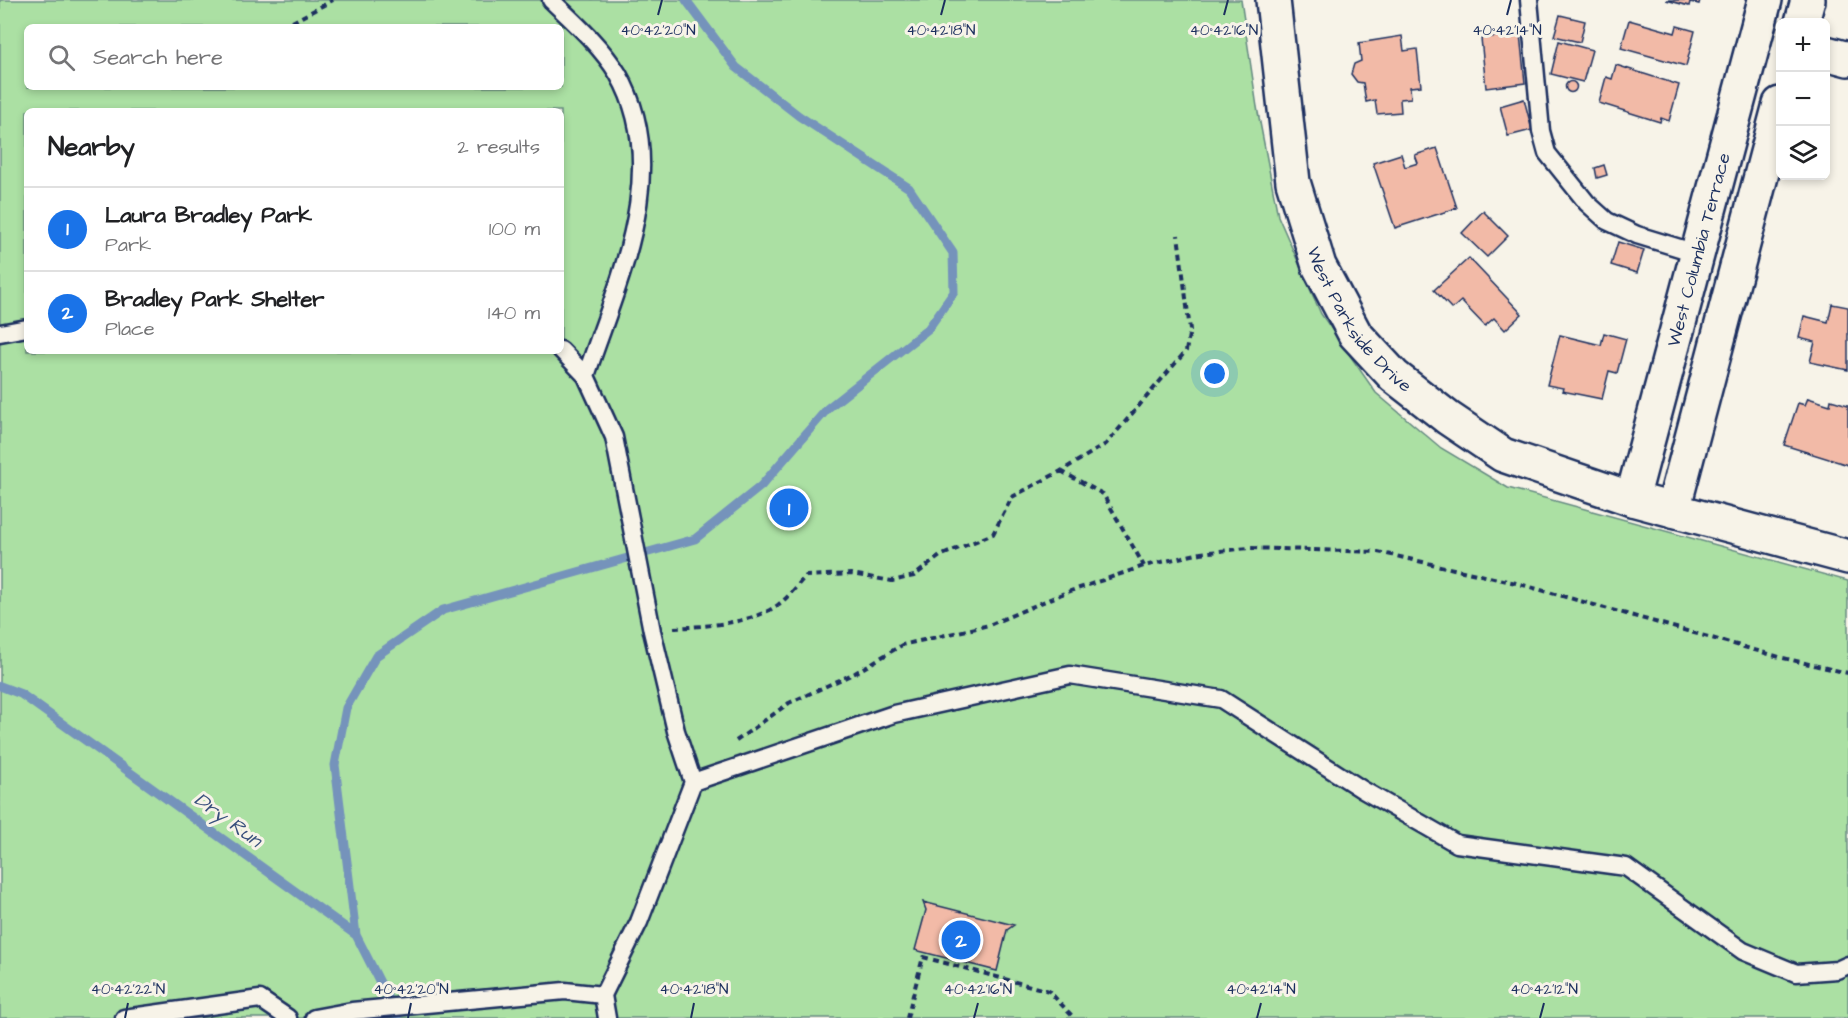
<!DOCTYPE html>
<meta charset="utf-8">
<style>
:root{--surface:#fff;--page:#f2f2f2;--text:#202124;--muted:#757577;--line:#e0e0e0;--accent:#1a73e8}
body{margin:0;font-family:"Architects Daughter",sans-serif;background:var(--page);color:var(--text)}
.controls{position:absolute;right:18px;top:18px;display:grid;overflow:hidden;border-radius:9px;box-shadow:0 3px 9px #0003}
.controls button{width:54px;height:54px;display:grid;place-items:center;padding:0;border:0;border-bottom:2px solid var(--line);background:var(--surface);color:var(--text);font:30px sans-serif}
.you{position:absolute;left:1215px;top:374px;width:21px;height:21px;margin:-15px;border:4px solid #fff;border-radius:50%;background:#1a73e8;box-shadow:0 0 0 9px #1a73e833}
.badge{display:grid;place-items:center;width:39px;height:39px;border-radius:50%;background:var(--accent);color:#fff;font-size:20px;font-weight:700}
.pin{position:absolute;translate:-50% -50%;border:3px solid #fff;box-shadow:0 2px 6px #0006}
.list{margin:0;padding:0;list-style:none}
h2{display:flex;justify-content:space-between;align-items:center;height:78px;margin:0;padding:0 24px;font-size:26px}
h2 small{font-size:20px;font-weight:400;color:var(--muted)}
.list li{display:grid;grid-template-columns:39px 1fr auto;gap:18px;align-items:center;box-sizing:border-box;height:84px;padding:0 24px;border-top:2px solid var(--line)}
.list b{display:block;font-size:22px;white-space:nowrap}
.list p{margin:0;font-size:20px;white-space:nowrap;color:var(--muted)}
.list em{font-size:20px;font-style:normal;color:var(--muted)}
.icon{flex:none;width:33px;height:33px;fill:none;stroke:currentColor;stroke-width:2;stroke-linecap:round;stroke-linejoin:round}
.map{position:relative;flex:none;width:1848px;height:1018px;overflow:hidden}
.search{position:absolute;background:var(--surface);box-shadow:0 3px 9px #0003;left:24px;top:24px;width:540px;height:66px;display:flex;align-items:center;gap:15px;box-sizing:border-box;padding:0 21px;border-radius:9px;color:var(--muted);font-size:22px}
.panel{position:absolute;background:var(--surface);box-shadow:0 3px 9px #0003;left:24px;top:108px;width:540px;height:246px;border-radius:9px}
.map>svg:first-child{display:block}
.green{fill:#abe0a3;stroke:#638880;stroke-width:1.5;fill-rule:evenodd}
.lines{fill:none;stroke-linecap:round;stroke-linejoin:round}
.stream{stroke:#7493bb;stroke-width:9}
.building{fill:#f2baa7;stroke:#1b2f5e;stroke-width:1.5}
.service-casing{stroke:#1b2f5e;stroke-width:21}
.minor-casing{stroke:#1b2f5e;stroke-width:38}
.path{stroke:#1b2f5e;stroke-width:4;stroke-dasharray:6 4.5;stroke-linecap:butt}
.service{stroke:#f7f3e8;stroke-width:16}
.minor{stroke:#f7f3e8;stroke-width:33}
.ticks{fill:none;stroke:#1b2f5e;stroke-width:2}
.labels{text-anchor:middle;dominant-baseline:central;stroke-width:6;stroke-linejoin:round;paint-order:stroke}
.street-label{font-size:18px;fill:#1b2f5e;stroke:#f7f3e8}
.water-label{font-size:20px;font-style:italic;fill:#39507d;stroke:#f7f3e8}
.ticks-label{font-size:15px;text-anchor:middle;fill:#1b2f5e;stroke:#f7f3e8;stroke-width:6;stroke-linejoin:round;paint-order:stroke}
</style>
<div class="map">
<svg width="1848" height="1018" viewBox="0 0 1848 1018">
<rect width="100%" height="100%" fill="#f7f3e8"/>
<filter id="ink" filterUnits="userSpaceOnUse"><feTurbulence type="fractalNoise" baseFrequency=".0167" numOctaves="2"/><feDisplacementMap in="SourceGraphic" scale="12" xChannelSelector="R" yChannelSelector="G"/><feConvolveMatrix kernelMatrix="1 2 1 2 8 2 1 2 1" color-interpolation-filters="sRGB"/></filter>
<g filter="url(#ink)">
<path class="green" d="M0 0H1241L1257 107 1278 216 1321 314 1376 393 1441 448 1508 488 1848 581V1018H0ZM27 27H561V87H27ZM27 111H561V351H27Z"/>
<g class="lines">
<path class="stream" d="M0 686 21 694 356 935 398 1018
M356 935 335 765 346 708 376 656 443 610 695 539 761 486 828 408 928 329 954 292 953 253 909 188 799 116 736 67 686 0"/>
</g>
<path class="building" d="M1666 0H1700L1699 4 1690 2 1689 6Z
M1560 15 1585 21 1580 42 1554 36Z
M1629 20 1675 33 1677 26 1695 31 1686 66 1621 48Z
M1520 34 1525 83 1486 88 1481 38Z
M1402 36 1404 51 1417 49 1421 86 1410 87 1411 98 1400 99 1401 112 1377 114 1375 100 1366 102 1363 83 1357 82 1351 74 1354 64 1361 61 1359 43Z
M1559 41 1592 50 1583 82 1551 74Z
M1616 65 1679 85 1669 121 1661 118 1660 122 1599 103 1606 77 1612 79Z
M1565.5 87a5.5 5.5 0 1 1 11 0a5.5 5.5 0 1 1-11 0Z
M1524 99 1532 130 1508 136 1500 106Z
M1437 148 1457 208 1395 228 1373 163 1401 154 1405 167 1418 163 1415 155Z
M1604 165 1607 175 1597 178 1595 168Z
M1483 211 1508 236 1487 257 1462 233Z
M1618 242 1644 250 1637 273 1611 265Z
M1469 258 1522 314 1505 330 1494 318 1485 326 1461 301 1452 309 1434 290Z
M1832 304 1848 307V370L1810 362 1815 342 1799 338 1804 316 1828 322Z
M1604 333 1626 339 1617 373 1609 371 1602 399 1562 391 1563 388 1547 385 1560 335 1601 345Z
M1808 398 1830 405 1831 400 1848 405V465L1784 445 1798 403 1805 405Z
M923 902 1014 925 1007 930 997 971 915 950 926 910Z"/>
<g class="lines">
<g class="service-casing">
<path id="service" d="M551 0C575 23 601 46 618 74 673 169 617 283 586 376
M1529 0 1541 131 1547 153 1587 203 1607 221 1637 235 1696 253
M0 333 27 328
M561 350 586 376 614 437 652 631 676 731 693 782 639 922 603 995 607 1018
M693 782 894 714 1070 675 1221 699 1363 790 1457 844 1626 867 1743 951 1796 973 1837 970 1848 965
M124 1018 260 999 288 1018
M314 1018 352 1011 565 991 603 995"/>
</g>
<g class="minor-casing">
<g id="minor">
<path id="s1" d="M1273 0 1293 182 1319 266 1355 334 1394 376 1448 418 1503 455 1632 499 1848 557"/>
<path d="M1802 22 1808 0"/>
<path d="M1826 53 1848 59"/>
<path id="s2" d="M1632 499 1765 0"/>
<path d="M1673 510 1780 104"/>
</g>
</g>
<path class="path" d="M283 27 333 0
M1061 471 1103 494 1144 566
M674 628C705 626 753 624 779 604 789 597 797 585 806 576L851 574 892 581 914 576 940 556 993 534 1012 497 1061 471 1106 444 1186 351 1190 330 1178 235
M736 741 789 703 855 673 902 645 989 625 1062 594 1144 566 1201 553 1248 548 1378 552 1516 583 1783 658 1848 673
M907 1018 923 957 1049 991 1074 1018"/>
<use href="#service" class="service"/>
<use href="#minor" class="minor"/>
</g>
</g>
<path class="ticks" d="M658 15 662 0M941 15 945 0M1224 15 1228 0M1507 15 1511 0M125 1018 128 1003M408 1018 411 1003M691 1018 694 1003M974 1018 978 1003M1257 1018 1261 1003M1540 1018 1544 1003"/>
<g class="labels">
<g class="street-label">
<text stroke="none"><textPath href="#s2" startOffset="258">West Columbia Terrace</textPath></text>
<text stroke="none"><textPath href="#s1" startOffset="338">West Parkside Drive</textPath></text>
</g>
<g class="water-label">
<text transform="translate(228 820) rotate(36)">Dry Run</text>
</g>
</g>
<g class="ticks-label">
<text x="658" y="35">40°42'20"N</text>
<text x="941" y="35">40°42'18"N</text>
<text x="1224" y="35">40°42'16"N</text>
<text x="1507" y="35">40°42'14"N</text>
<text x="128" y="994">40°42'22"N</text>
<text x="411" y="994">40°42'20"N</text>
<text x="694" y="994">40°42'18"N</text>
<text x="978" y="994">40°42'16"N</text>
<text x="1261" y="994">40°42'14"N</text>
<text x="1544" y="994">40°42'12"N</text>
</g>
</svg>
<div class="controls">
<button>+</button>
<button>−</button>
<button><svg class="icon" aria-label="layers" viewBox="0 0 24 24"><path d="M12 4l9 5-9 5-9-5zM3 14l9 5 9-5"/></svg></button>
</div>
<div class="you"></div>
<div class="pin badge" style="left:789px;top:508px">1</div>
<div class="pin badge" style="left:961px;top:940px">2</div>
<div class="search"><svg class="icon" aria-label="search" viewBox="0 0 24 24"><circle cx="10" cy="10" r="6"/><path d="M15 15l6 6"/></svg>Search here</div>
<section class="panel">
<h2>Nearby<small>2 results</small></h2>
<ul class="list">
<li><span class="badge">1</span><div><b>Laura Bradley Park</b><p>Park</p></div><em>100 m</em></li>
<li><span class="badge">2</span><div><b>Bradley Park Shelter</b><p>Place</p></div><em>140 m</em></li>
</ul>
</section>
</div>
